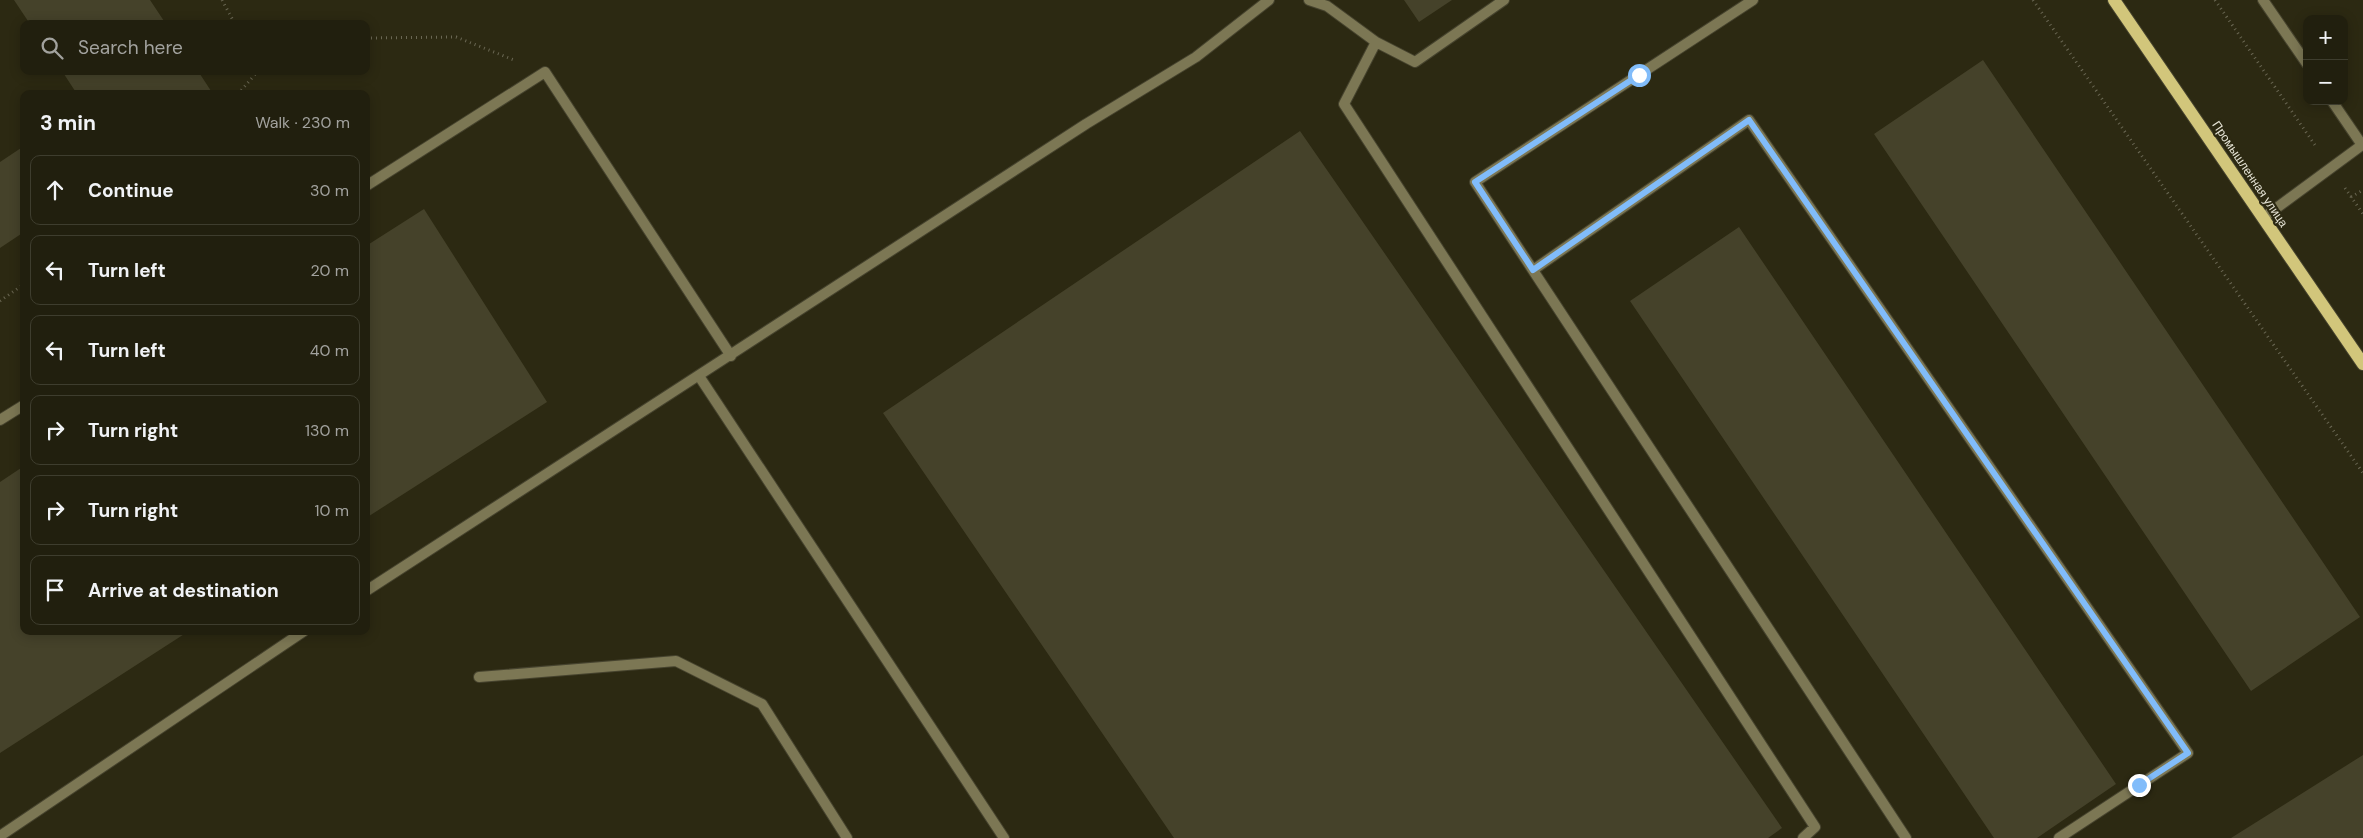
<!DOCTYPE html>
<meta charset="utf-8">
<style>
:root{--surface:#211f0e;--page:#2d2c1c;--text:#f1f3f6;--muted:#a2a29e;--line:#3e3d2e}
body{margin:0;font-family:"DM Sans",sans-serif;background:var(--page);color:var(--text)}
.controls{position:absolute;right:15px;top:15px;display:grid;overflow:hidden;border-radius:10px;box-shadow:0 2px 12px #0003}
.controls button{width:45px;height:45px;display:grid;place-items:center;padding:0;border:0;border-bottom:1px solid var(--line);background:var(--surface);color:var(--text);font:25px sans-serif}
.stop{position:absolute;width:15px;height:15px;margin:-11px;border:4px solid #81bcfa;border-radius:50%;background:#fff}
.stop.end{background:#81bcfa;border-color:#fff;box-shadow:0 1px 5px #0008}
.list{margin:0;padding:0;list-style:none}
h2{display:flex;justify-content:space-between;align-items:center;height:65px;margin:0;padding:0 20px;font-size:21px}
h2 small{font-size:16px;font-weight:400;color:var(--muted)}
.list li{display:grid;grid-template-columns:32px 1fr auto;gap:15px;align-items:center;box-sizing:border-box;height:70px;margin:0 10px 10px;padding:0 10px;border:1px solid var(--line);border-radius:10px}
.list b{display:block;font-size:19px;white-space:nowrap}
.list em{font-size:16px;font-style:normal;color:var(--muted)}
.icon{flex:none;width:28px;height:28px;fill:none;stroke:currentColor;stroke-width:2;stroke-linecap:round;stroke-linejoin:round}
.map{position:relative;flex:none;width:2363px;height:838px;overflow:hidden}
.search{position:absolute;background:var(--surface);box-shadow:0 2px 12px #0003;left:20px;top:20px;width:350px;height:55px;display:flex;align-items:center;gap:12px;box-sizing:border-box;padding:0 18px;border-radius:10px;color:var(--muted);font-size:19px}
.panel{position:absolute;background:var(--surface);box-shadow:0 2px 12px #0003;left:20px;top:90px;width:350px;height:545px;border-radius:10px}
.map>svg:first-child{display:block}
.building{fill:#45422a}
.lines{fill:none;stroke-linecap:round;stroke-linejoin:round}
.service-casing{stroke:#46432e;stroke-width:12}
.primary-casing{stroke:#46432e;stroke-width:14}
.path{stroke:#6a6753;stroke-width:3;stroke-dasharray:1 4;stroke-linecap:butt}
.service{stroke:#7c7754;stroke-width:10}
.primary{stroke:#d2c67b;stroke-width:12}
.route{stroke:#81bcfa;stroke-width:6}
.labels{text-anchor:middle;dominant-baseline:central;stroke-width:4.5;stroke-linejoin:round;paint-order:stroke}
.street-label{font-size:12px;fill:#e8e6d8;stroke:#2c2912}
</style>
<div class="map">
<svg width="2363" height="838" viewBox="0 0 2363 838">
<rect width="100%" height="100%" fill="#2c2912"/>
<path class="building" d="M14 0H150L166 24H30Z
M1404 0H1452L1419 22Z
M1983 60 2360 617 2251 691 1874 134Z
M62 71H198L213 94H77Z
M1300 131 1782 828 1768 838H1174L883 413Z
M24 146V232L0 248V162Z
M424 209 547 402 366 518V246Z
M1739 227 2116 784 2037 838H1994L1630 301Z
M24 466V631H189L0 753V482Z
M2363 755V838H2231Z"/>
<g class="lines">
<g class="service-casing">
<path id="service" d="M1309 0 1327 6 1376 42 1415 62 1504 0
M1753 0 1475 182 1906 838
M2263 0 2307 64
M1376 42 1344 104 1815 827 1803 838
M366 186 545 72 731 356
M2263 218 2362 145 2332 101
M1533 270 1749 120 2188 753 2059 838
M699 376 1004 838
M0 420 24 405
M366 591 1086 124 1196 57 1269 0
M479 677 676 661 762 704 847 838
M0 836 304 631"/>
</g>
<g class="primary-casing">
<path id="primary" d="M2114 0 2363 364"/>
</g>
<path class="path" d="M222 0 235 24
M2033 0 2363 473
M2215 0 2317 148
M366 38 456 37 514 60
M238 94 258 71
M2345 188 2363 214
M2351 197 2363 190
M0 301 24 284"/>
<use href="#service" class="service"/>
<use href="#primary" class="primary"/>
</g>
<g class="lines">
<path class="route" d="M1639 75 1475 182 1533 270 1749 120 2188 753 2139 785"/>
</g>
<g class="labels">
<g class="street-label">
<text transform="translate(2250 174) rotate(56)">Промышленная улица</text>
</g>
</g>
</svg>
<div class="controls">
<button>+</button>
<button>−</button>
</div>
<div class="stop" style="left:1639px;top:75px"></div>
<div class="stop end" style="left:2139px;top:785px"></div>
<div class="search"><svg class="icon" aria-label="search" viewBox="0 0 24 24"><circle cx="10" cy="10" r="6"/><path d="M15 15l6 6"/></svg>Search here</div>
<section class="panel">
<h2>3 min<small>Walk · 230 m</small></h2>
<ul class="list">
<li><svg class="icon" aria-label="ahead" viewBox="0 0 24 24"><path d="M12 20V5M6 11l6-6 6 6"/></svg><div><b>Continue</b></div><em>30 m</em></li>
<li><svg class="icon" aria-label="left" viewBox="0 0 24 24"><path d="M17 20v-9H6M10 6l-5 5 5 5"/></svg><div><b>Turn left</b></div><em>20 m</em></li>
<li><svg class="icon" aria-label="left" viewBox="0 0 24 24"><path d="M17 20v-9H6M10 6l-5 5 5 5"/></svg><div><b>Turn left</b></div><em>40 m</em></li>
<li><svg class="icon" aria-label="right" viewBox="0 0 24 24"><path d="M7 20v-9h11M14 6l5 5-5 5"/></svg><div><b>Turn right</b></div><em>130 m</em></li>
<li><svg class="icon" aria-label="right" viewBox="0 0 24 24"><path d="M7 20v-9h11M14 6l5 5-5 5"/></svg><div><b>Turn right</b></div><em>10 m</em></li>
<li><svg class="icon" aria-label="arrive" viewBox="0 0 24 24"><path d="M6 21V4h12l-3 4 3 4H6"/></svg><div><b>Arrive at destination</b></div></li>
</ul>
</section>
</div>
